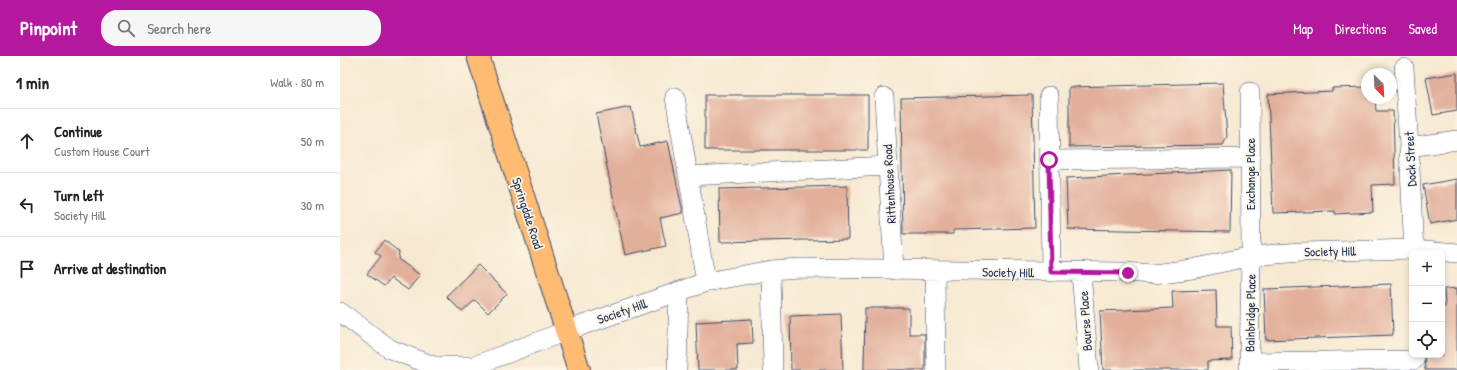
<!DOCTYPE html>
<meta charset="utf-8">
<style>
:root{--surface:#fff;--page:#f6f6f6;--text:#222;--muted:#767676;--line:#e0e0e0;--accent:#b5179e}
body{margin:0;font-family:"Patrick Hand",sans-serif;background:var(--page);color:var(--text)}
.controls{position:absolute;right:12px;bottom:12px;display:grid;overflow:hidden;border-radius:8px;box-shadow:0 2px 6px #0003}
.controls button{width:36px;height:36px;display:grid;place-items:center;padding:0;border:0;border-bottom:1px solid var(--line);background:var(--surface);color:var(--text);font:20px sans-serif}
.compass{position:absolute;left:1021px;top:12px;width:36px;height:36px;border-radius:50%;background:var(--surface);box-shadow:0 2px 6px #0003;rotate:156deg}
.stop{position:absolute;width:12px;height:12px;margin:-9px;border:3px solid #b5179e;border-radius:50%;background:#fff}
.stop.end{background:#b5179e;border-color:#fff;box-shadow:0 1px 4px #0008}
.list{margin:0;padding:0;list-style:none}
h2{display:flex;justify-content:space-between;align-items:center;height:52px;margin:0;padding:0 16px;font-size:17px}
h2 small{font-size:13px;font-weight:400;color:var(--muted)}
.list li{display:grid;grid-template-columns:26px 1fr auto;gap:12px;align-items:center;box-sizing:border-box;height:64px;padding:0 16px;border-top:1px solid var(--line)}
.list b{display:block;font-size:15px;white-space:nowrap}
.list p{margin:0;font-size:13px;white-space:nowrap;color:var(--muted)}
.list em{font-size:13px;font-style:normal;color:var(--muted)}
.icon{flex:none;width:22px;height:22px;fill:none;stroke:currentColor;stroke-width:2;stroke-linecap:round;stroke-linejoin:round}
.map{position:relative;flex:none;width:1117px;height:314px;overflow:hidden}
header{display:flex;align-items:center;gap:24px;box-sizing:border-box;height:56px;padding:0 20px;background:var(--accent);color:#fff}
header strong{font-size:19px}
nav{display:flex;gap:22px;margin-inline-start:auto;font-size:14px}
.search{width:280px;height:36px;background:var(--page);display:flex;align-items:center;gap:10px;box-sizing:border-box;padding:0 14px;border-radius:16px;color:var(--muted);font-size:15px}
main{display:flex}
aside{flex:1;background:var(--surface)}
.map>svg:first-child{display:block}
.building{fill:#e2af9a}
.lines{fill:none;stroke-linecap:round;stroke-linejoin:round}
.minor-casing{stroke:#3c4b6f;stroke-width:20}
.major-casing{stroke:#3c4b6f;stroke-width:24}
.minor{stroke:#fff;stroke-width:19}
.major{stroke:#febb71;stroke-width:22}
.route{stroke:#b5179e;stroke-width:5}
.labels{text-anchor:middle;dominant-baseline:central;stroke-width:3.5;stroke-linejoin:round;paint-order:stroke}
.street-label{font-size:13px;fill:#1b2f5e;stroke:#fcf5e5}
</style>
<header>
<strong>Pinpoint</strong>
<div class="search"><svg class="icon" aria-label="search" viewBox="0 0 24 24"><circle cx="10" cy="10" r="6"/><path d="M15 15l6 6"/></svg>Search here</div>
<nav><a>Map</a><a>Directions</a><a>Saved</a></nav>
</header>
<main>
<aside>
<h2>1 min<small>Walk · 80 m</small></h2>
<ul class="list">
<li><svg class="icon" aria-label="ahead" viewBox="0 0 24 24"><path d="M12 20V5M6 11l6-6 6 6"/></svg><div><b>Continue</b><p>Custom House Court</p></div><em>50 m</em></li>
<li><svg class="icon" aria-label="left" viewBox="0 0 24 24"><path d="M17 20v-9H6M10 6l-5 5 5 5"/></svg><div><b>Turn left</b><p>Society Hill</p></div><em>30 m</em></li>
<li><svg class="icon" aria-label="arrive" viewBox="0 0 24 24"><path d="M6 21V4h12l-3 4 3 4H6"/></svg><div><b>Arrive at destination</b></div></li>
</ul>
</aside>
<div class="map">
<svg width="1117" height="314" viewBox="0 0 1117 314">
<rect width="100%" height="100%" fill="#fcf5e5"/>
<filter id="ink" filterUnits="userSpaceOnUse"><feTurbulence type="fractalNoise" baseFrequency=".025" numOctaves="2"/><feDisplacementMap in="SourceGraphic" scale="8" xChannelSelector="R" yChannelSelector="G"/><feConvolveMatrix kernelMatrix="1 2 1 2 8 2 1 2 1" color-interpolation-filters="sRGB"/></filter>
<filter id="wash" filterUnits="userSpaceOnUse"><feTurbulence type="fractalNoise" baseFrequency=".012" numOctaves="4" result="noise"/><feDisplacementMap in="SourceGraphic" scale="16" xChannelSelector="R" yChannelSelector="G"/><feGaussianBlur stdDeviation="0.9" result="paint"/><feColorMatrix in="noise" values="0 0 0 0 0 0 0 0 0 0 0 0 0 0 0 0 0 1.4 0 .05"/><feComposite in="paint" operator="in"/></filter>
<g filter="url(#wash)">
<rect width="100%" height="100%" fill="#f7e9d1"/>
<g id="blocks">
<path class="building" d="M1117 17V55L1093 59 1086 22Z
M883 27 887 81 883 89 729 91V31Z
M1027 31V42H1035L1036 55H1053L1055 128 1032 129 1033 156 995 158V155L933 157 928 38 992 35V32Z
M365 39H528V94H365Z
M692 39 695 172 613 174V178H563L561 42Z
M291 51 300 91 328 85 343 157 320 162 326 190 285 199 256 58Z
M891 114 890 176 728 173 726 122Z
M1117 123V163L1090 168 1083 129Z
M507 130 508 183 380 186 379 133Z
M44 184 59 196 58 203 80 219 68 234 51 222 44 230 27 218 41 200 35 196Z
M138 209 167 238 148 257 135 244 122 256 106 240Z
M1051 228 1053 279 926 284 924 233Z
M1117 232V314H1085L1084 299H1102V251H1105L1104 233Z
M876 234 877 270H891L892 304 868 305V314H763L760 255 833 252 832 235Z
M525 252H569V278H585V314H524Z
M501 258 503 314H451L450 260Z
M412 263 413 287 397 288 398 314H358L356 266Z"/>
</g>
</g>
<g filter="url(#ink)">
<use href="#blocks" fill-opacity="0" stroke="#3c4b6f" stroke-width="1"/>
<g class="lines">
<g class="minor-casing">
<path id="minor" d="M1064 12 1069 91 1074 197
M709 40 711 216
M335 41 366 226
M544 41 554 214
M1069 91 1117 84
M709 104 910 102
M348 120 548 110
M431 214 433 314
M595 215 596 314
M741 216 749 314
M0 256 50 293 94 310H134L226 275 366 226 431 214 460 212 783 216 813 218 852 213 911 200 961 196 1074 193 1117 197
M909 306 1074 304
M337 314 339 235
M909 314 911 200 910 36"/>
</g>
<g class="major-casing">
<path id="major" d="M138 0 239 314"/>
</g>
<use href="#minor" class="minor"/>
<use href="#major" class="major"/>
</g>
</g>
<g class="lines" filter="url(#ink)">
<path class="route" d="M709 104 711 216 788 217"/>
</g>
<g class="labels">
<g class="street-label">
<text transform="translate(1070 103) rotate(-93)">Dock Street</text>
<text transform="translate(910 118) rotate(-90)">Exchange Place</text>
<text transform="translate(549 128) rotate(-93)">Rittenhouse Road</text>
<text transform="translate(188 157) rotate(72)">Springdale Road</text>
<text transform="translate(990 195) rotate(-1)">Society Hill</text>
<text transform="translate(668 216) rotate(1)">Society Hill</text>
<text transform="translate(282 255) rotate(-19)">Society Hill</text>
<text transform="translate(910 257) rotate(-89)">Bainbridge Place</text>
<text transform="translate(745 265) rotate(-94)">Bourse Place</text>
</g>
</g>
</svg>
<div class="controls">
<button>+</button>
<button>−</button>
<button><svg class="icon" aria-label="locate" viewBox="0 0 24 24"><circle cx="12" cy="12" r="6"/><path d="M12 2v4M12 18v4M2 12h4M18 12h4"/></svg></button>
</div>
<svg class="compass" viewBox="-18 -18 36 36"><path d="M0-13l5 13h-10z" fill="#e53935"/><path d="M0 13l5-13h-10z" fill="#767676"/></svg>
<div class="stop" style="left:709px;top:104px"></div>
<div class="stop end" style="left:788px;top:217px"></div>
</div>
</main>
